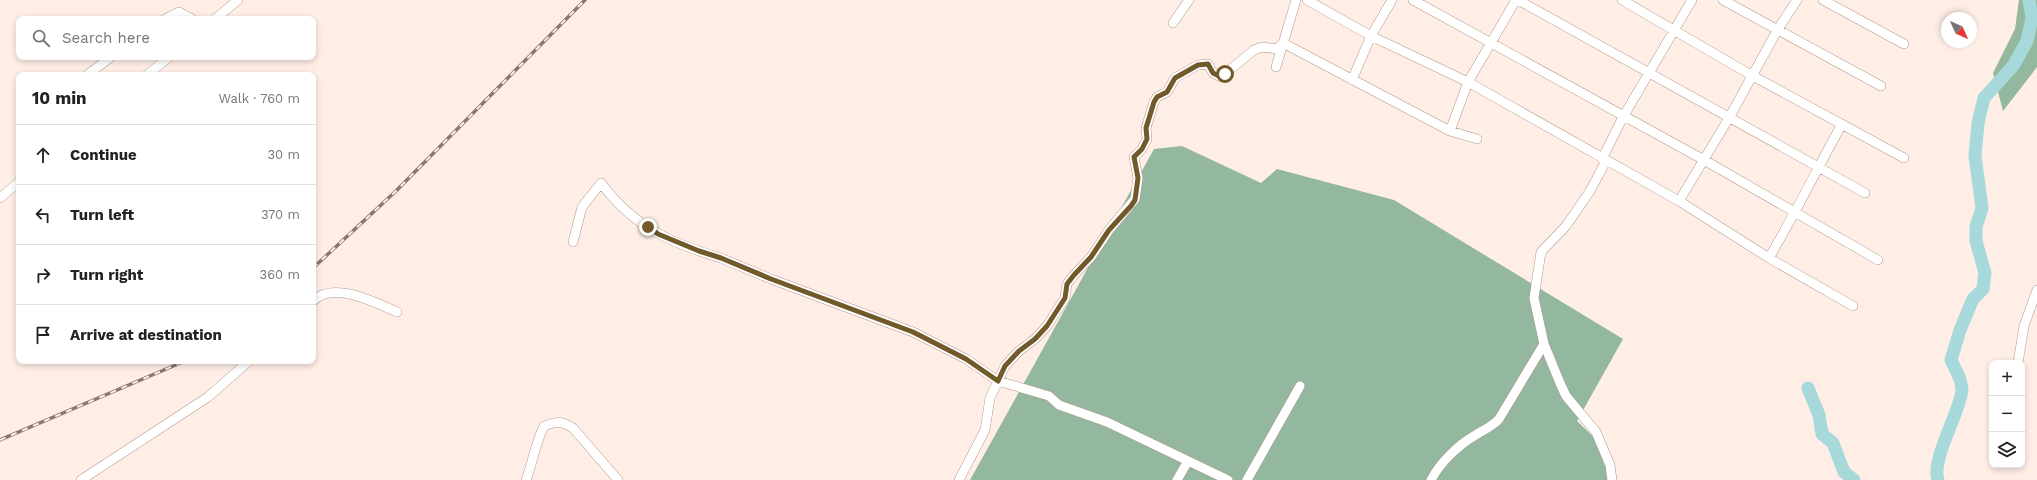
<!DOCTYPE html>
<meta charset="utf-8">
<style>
:root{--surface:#fff;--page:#f2f2f2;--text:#222;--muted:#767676;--line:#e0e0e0}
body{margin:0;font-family:"Work Sans",sans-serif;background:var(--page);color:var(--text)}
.controls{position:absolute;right:12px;bottom:12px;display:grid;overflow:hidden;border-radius:8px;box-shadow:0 2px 6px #0003}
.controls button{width:36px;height:36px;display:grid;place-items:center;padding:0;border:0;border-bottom:1px solid var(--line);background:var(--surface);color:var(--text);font:20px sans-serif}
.compass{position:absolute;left:1941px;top:12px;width:36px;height:36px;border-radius:50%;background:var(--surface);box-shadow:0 2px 6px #0003;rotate:135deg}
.stop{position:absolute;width:12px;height:12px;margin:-9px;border:3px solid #72592a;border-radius:50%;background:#fff}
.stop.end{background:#72592a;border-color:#fff;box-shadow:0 1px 4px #0008}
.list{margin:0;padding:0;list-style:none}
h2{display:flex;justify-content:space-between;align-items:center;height:52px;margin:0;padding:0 16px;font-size:17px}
h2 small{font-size:13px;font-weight:400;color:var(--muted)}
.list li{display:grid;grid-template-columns:26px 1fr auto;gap:12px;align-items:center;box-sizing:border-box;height:60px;padding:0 16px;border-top:1px solid var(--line)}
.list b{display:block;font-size:15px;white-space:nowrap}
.list em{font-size:13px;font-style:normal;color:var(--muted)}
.icon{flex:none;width:22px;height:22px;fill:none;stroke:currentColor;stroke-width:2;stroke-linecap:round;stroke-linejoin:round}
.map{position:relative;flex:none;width:2037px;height:480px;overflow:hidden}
.search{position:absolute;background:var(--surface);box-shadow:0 2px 6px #0003;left:16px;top:16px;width:300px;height:44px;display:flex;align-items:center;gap:10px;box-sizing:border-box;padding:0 14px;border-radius:8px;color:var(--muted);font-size:15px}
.panel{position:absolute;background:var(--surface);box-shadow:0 2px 6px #0003;left:16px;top:72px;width:300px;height:292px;border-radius:8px}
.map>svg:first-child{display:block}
.forest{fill:#93b79f}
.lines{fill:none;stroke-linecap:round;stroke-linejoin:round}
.river{stroke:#a7d9db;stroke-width:13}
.minor-casing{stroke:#b29a8d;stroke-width:10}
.minor{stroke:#fff;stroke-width:9}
.rail-casing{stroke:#857972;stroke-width:3.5}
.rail{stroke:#feeee6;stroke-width:2;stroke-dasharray:6;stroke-linecap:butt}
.route{stroke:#72592a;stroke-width:5}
</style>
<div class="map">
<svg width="2037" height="480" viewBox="0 0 2037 480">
<rect width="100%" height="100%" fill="#feeee6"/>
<path class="forest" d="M2019 0H2037V67L2003 111 1993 73 2015 29Z
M1182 146 1261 183 1277 169 1394 200 1623 339 1577 421 1610 453 1617 480H970L1154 149Z"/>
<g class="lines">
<path class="river" d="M1808 388 1819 415 1822 434 1833 443 1844 472 1854 480
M1938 480C1931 459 1960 412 1962 390 1962 379 1955 369 1951 360L1960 330 1973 299 1983 289 1985 273 1976 241V227L1982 208 1975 156 1978 123 1984 98 2013 66 2027 41 2032 18 2029 0"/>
<g class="minor-casing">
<path id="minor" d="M1307 0 1371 36 1468 82 1679 201 1769 258 1853 306
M1413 0 1704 160 1878 260
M1518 0 1865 193
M1622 0 1751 75 1904 158
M1723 0 1881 86
M1823 0 1904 44
M165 19 179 12 192 19
M215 19 238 0
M1173 23 1189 0
M1276 67 1296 0
M87 75 111 57
M147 75 169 57
M1352 80 1371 36 1392 0
M1450 131 1468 82 1516 0
M1602 159 1623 117 1692 0
M1606 161 1590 191 1566 226 1541 252 1534 298 1544 344 1560 383 1566 396 1596 432 1610 465 1612 480
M0 198 19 182
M1679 201 1729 118 1778 29 1797 0
M573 242 582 207 601 183C633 226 670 243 721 258L771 279 913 332 966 359 998 381 1049 396 1059 405 1107 422 1228 480
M1769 258C1795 214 1817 169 1842 124
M313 301C333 280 376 303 397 312
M2018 363 2024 326 2037 290
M81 480 208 397 249 361
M526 480C533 462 535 444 544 426 557 421 562 421 573 428L618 480
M959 480 985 430 990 398 1005 366 1019 351 1035 339 1047 326 1065 298 1067 284 1074 275 1091 257 1109 230 1135 199 1138 178 1134 157 1142 149 1147 139 1146 128 1154 102 1157 97 1167 92 1175 78 1198 65 1208 64 1213 73 1221 77 1254 50 1262 47 1277 49 1283 43 1450 131 1477 139
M1177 480 1188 461
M1247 480 1300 386
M1431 480C1440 463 1457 446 1474 436 1483 430 1492 427 1499 419L1544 344"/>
</g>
<use href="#minor" class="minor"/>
<g class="rail-casing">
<path id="rail" d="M313 268 396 191 585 0
M0 440 185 361"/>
</g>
<use href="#rail" class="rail"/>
</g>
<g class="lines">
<path class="route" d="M648 227 658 234 699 251 721 258 771 279 913 332 966 359 998 381 1005 366 1019 351 1035 339 1047 326 1065 298 1067 284 1074 275 1091 257 1109 230 1131 206 1135 200 1138 178 1134 157 1142 149 1147 139 1146 128 1154 102 1157 97 1167 92 1175 78 1198 65 1208 64 1213 73 1221 77 1225 74"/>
</g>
</svg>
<div class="controls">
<button>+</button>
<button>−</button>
<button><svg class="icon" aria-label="layers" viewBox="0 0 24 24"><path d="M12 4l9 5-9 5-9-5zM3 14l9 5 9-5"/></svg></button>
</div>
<svg class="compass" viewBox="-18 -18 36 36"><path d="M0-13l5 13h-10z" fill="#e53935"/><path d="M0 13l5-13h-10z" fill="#767676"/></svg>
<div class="stop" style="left:1225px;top:74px"></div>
<div class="stop end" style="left:648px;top:227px"></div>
<div class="search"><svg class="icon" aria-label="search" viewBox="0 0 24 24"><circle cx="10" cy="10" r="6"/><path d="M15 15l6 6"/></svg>Search here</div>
<section class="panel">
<h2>10 min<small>Walk · 760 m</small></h2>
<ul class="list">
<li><svg class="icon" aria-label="ahead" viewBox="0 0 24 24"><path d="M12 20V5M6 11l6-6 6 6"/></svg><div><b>Continue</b></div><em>30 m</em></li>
<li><svg class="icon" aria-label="left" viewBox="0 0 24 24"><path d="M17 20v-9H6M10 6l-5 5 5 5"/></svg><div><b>Turn left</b></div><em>370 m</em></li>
<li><svg class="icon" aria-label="right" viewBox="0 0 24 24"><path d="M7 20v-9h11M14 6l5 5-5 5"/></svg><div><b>Turn right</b></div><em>360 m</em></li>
<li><svg class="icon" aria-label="arrive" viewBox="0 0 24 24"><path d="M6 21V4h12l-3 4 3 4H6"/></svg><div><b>Arrive at destination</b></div></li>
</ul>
</section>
</div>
